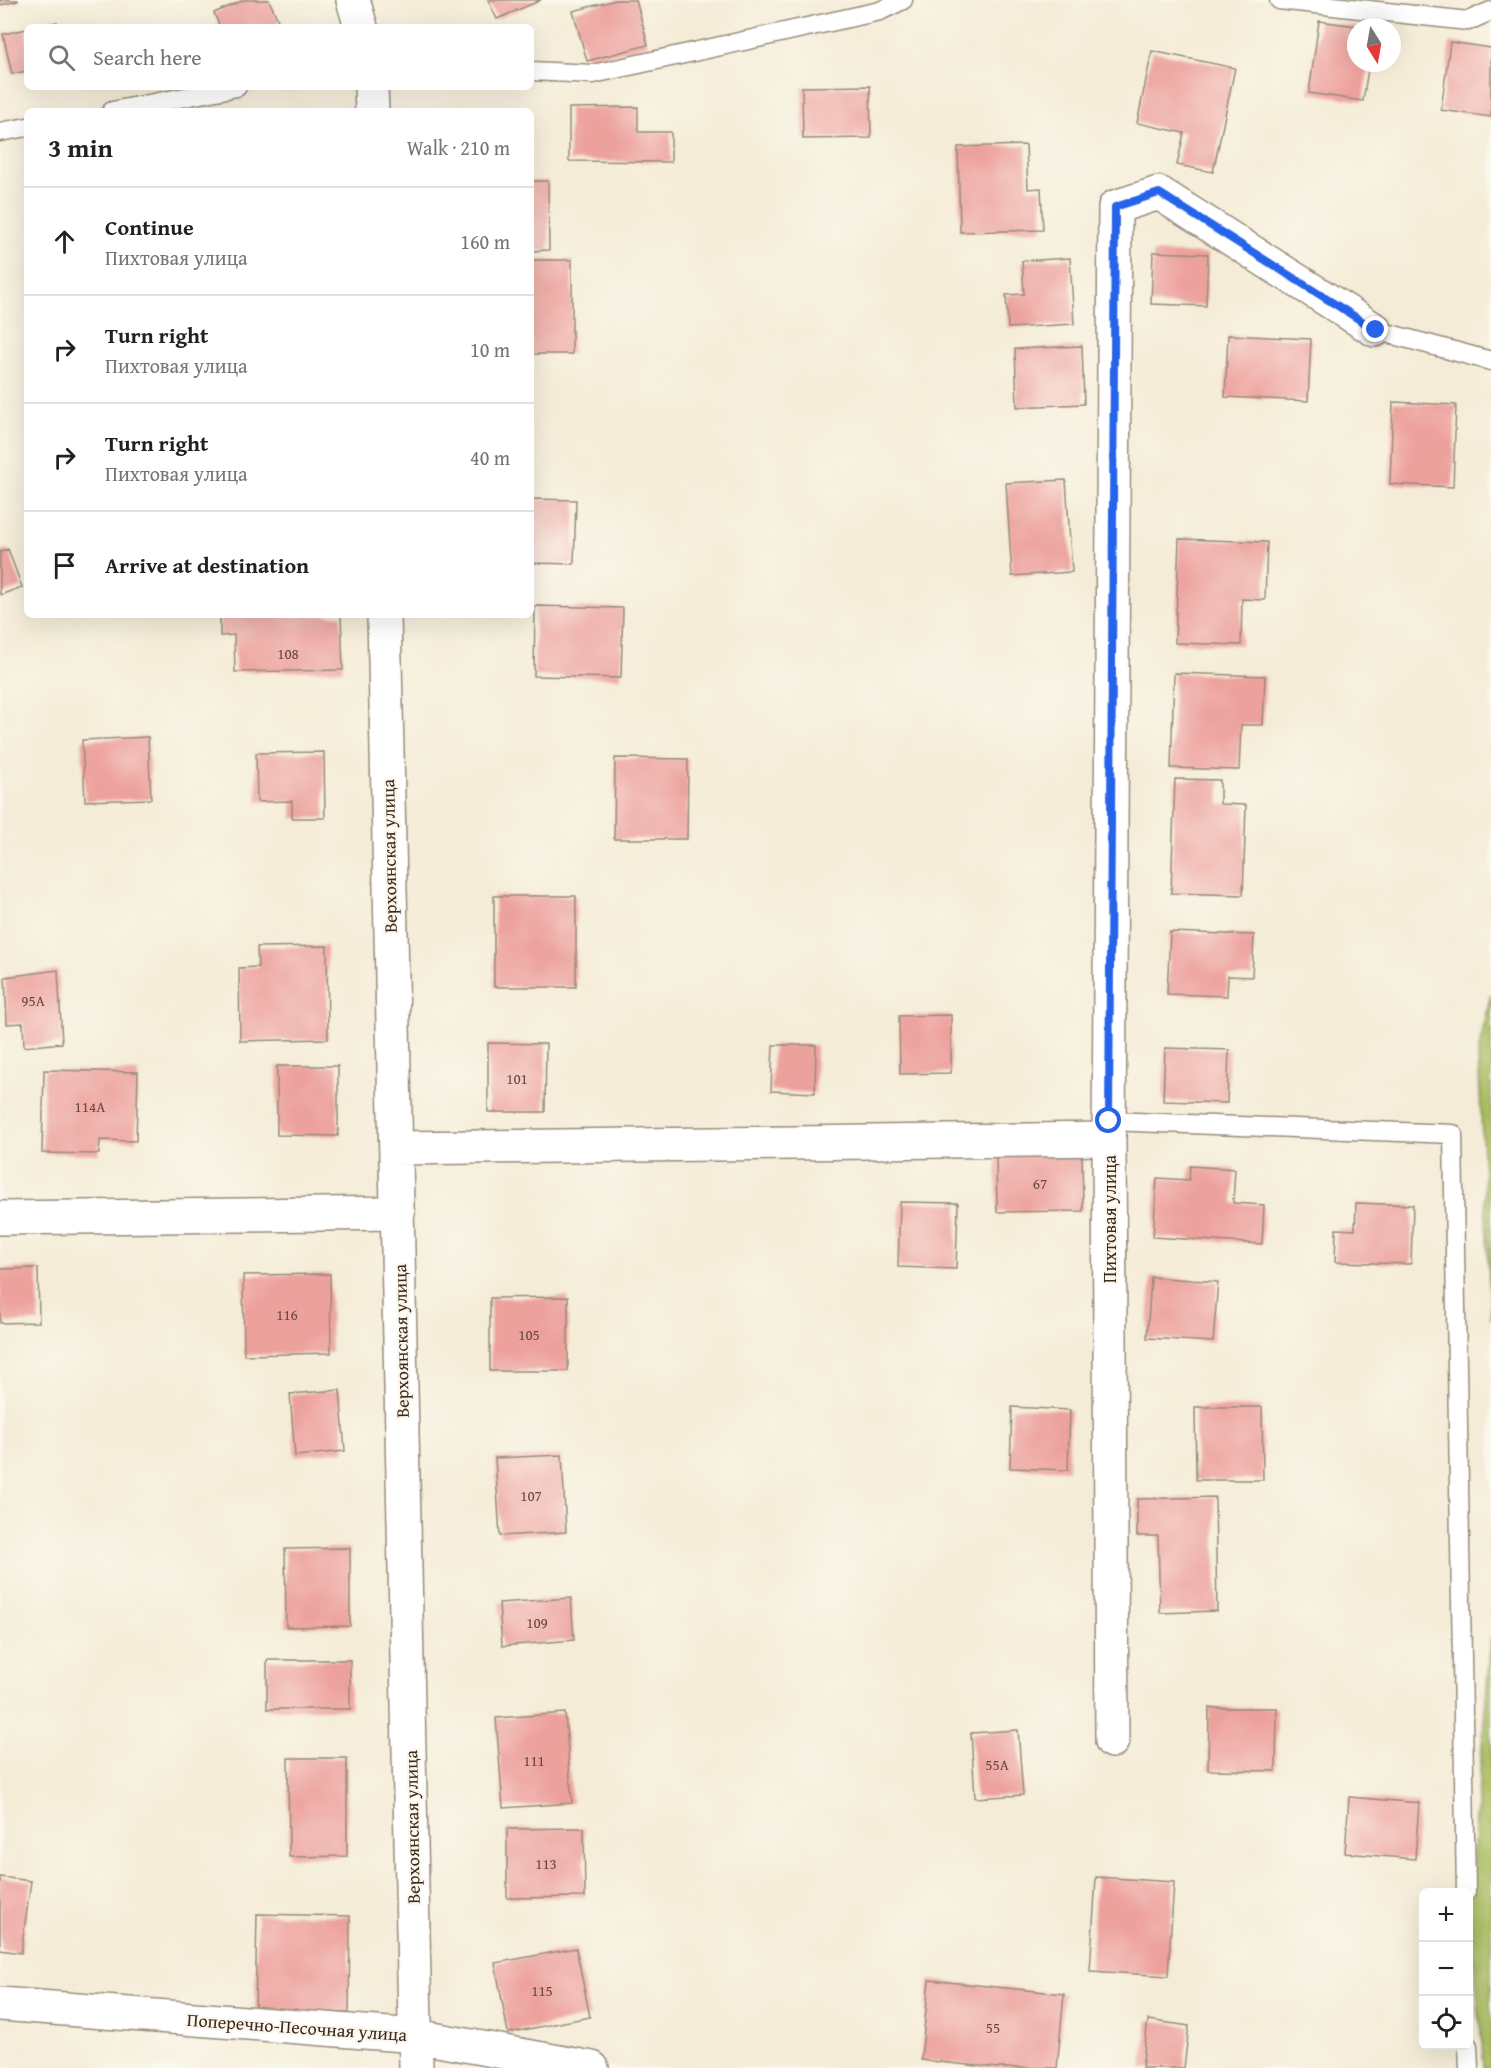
<!DOCTYPE html>
<meta charset="utf-8">
<style>
:root{--surface:#fff;--page:#f2f2f2;--text:#202124;--muted:#757577;--line:#e0e0e0}
body{margin:0;font-family:"Gentium Book Plus",serif;background:var(--page);color:var(--text)}
.controls{position:absolute;right:18px;bottom:18px;display:grid;overflow:hidden;border-radius:9px;box-shadow:0 6px 24px #0002}
.controls button{width:54px;height:54px;display:grid;place-items:center;padding:0;border:0;border-bottom:2px solid var(--line);background:var(--surface);color:var(--text);font:30px sans-serif}
.compass{position:absolute;left:1347px;top:18px;width:54px;height:54px;border-radius:50%;background:var(--surface);box-shadow:0 6px 24px #0002;rotate:169deg}
.stop{position:absolute;width:18px;height:18px;margin:-14px;border:4px solid #2563eb;border-radius:50%;background:#fff}
.stop.end{background:#2563eb;border-color:#fff;box-shadow:0 2px 6px #0008}
.list{margin:0;padding:0;list-style:none}
h2{display:flex;justify-content:space-between;align-items:center;height:78px;margin:0;padding:0 24px;font-size:26px}
h2 small{font-size:20px;font-weight:400;color:var(--muted)}
.list li{display:grid;grid-template-columns:39px 1fr auto;gap:18px;align-items:center;box-sizing:border-box;height:108px;padding:0 24px;border-top:2px solid var(--line)}
.list b{display:block;font-size:22px;white-space:nowrap}
.list p{margin:0;font-size:20px;white-space:nowrap;color:var(--muted)}
.list em{font-size:20px;font-style:normal;color:var(--muted)}
.icon{flex:none;width:33px;height:33px;fill:none;stroke:currentColor;stroke-width:2;stroke-linecap:round;stroke-linejoin:round}
.map{position:relative;flex:none;width:1491px;height:2068px;overflow:hidden}
.search{position:absolute;background:var(--surface);box-shadow:0 6px 24px #0002;left:24px;top:24px;width:510px;height:66px;display:flex;align-items:center;gap:15px;box-sizing:border-box;padding:0 21px;border-radius:9px;color:var(--muted);font-size:22px}
.panel{position:absolute;background:var(--surface);box-shadow:0 6px 24px #0002;left:24px;top:108px;width:510px;height:510px;border-radius:9px}
.map>svg:first-child{display:block}
.green{fill:#a8bc60;stroke:#72733f;stroke-width:1.5}
.building{fill:#eda19d}
.lines{fill:none;stroke-linecap:round;stroke-linejoin:round}
.service-casing{stroke:#988b7a;stroke-width:21}
.minor-casing{stroke:#988b7a;stroke-width:36}
.service{stroke:#fff;stroke-width:18}
.minor{stroke:#fff;stroke-width:33}
.route{stroke:#2563eb;stroke-width:8}
.labels{text-anchor:middle;dominant-baseline:central;stroke-width:4.5;stroke-linejoin:round;paint-order:stroke}
.number-label{font-size:15px;fill:#68483e}
.street-label{font-size:18px;fill:#3b2a1e;stroke:#fbf7ec}
</style>
<div class="map">
<svg width="1491" height="2068" viewBox="0 0 1491 2068">
<rect width="100%" height="100%" fill="#fbf7ec"/>
<filter id="ink" filterUnits="userSpaceOnUse"><feTurbulence type="fractalNoise" baseFrequency=".0167" numOctaves="2"/><feDisplacementMap in="SourceGraphic" scale="12" xChannelSelector="R" yChannelSelector="G"/><feConvolveMatrix kernelMatrix="1 2 1 2 8 2 1 2 1" color-interpolation-filters="sRGB"/></filter>
<filter id="wash" filterUnits="userSpaceOnUse"><feTurbulence type="fractalNoise" baseFrequency=".008" numOctaves="4" result="noise"/><feDisplacementMap in="SourceGraphic" scale="24" xChannelSelector="R" yChannelSelector="G"/><feGaussianBlur stdDeviation="1.35" result="paint"/><feColorMatrix in="noise" values="0 0 0 0 0 0 0 0 0 0 0 0 0 0 0 0 0 1.4 0 .05"/><feComposite in="paint" operator="in"/></filter>
<g filter="url(#wash)">
<rect width="100%" height="100%" fill="#f4ecd7"/>
<path class="green" d="M1491 994V1320L1478 1053Z
M1491 1636V2068H1484L1469 1907Z"/>
<g id="blocks">
<path class="building" d="M0 0H18V1L0 5Z
M244 0H269L281 27H220L214 13Z
M488 0H541L497 19Z
M616 0H636L648 45 587 61 573 11Z
M1319 21 1356 26V63H1369L1363 101 1309 93Z
M57 22 58 27H39V26Z
M27 29V71L12 74 3 34Z
M1450 42 1491 48V117L1441 110Z
M1152 51 1235 68 1213 172 1177 165 1184 133 1137 123Z
M870 86 871 138 803 139 802 87Z
M638 107V132H671V162L569 161V108Z
M1026 145 1028 189 1041 188 1043 230 960 232 958 147Z
M531 181H548L549 250 531 251Z
M1153 252 1208 254 1206 306 1151 304Z
M1070 258 1074 324 1008 328 1006 295 1024 294 1022 261Z
M531 260H572V354H531Z
M1228 335 1311 339 1308 401 1225 397Z
M1082 346 1084 404 1017 407 1015 349Z
M1393 402 1456 405 1453 487 1390 484Z
M1066 480 1072 572 1012 576 1006 483Z
M531 499 576 500 574 564 531 563Z
M1179 539 1267 542 1265 600 1242 599 1241 645 1175 643Z
M8 549 22 587 0 595V552Z
M535 606 623 608 621 678 534 676Z
M220 615H341L343 670 235 672 234 635 220 636Z
M1174 673 1265 676 1263 725H1241L1239 770 1171 768Z
M148 737 151 799 85 801 82 740Z
M324 752 325 818H292V801L257 802 256 753Z
M615 758 688 759 687 839H614Z
M1175 779 1220 780V804L1246 805 1243 895 1171 893Z
M494 896H576V987H494Z
M1170 932 1254 935 1252 977 1228 976 1227 996 1167 994Z
M327 946 328 1039 240 1041 239 968 258 967 257 947Z
M58 970 62 1043 24 1047 23 1023 7 1024 5 977Z
M951 1015V1073L900 1074 899 1016Z
M488 1043 546 1044 545 1112H488Z
M773 1045H816L815 1093 771 1091Z
M1165 1048 1229 1050 1227 1103 1163 1101Z
M277 1066H338V1136L277 1135Z
M44 1070 138 1072 136 1141 100 1140 99 1154 42 1153Z
M1082 1152 1083 1211 997 1212 996 1154Z
M1190 1166 1235 1169 1233 1203 1264 1205 1262 1244 1153 1237 1157 1178 1189 1180Z
M900 1202 958 1203 956 1269 898 1267Z
M1356 1203 1413 1205 1411 1264 1335 1262 1336 1229 1355 1230Z
M38 1268 39 1322 0 1323V1269Z
M330 1274 331 1353 244 1355 243 1275Z
M1151 1277 1218 1282 1213 1342 1147 1338Z
M568 1297V1371H490V1298Z
M340 1390 345 1451 295 1456 290 1394Z
M1012 1407 1070 1410 1068 1470 1010 1468Z
M1195 1407H1262L1263 1480H1196Z
M562 1455 566 1532 500 1536 495 1458Z
M1215 1497 1217 1611 1160 1613 1158 1536H1137V1499Z
M350 1548V1626L286 1627 285 1549Z
M571 1598 574 1640 502 1646 499 1603Z
M267 1660H350V1709H267Z
M1209 1708H1277L1276 1771 1208 1770Z
M565 1713 572 1803 503 1808 496 1718Z
M1018 1730 1023 1795 975 1798 971 1733Z
M288 1758H347V1856L289 1857Z
M1349 1797 1419 1803 1415 1859 1345 1853Z
M584 1828 585 1897 507 1898V1829Z
M0 1877 31 1881 21 1953 0 1950Z
M1096 1877 1174 1882 1168 1976 1090 1971Z
M257 1914 350 1916 349 2013 255 2012Z
M576 1948 590 2017 508 2033 495 1963Z
M929 1980 1064 1994 1057 2068H998L921 2060Z
M1148 2020 1189 2026 1184 2068H1142Z"/>
</g>
</g>
<g filter="url(#ink)">
<use href="#blocks" fill-opacity="0" stroke="#988b7a" stroke-width="1.5"/>
<g class="lines">
<g class="service-casing">
<path id="service" d="M1279 0 1468 21 1491 11
M531 71 593 74 880 11 903 0
M112 111 237 87
M0 132 27 127
M1375 330 1491 361
M1109 1121 1453 1134 1466 1892
M1468 2046 1469 2068"/>
</g>
<g class="minor-casing">
<path id="minor" d="M353 0 361 27
M371 87 372 111
M384 615 416 2068
M396 1148 1109 1139
M0 1218 398 1213
M1112 1741 1109 1139 1115 207 1159 193 1375 330
M0 2004 416 2036 592 2068"/>
</g>
<use href="#service" class="service"/>
<use href="#minor" class="minor"/>
</g>
</g>
<g class="lines" filter="url(#ink)">
<path class="route" d="M1109 1121 1115 207 1159 193 1376 330"/>
</g>
<g class="labels">
<g class="number-label">
<text x="288" y="653">108</text>
<text x="33" y="1000">95А</text>
<text x="517" y="1078">101</text>
<text x="90" y="1106">114А</text>
<text x="1040" y="1183">67</text>
<text x="287" y="1314">116</text>
<text x="529" y="1334">105</text>
<text x="531" y="1495">107</text>
<text x="537" y="1622">109</text>
<text x="534" y="1760">111</text>
<text x="997" y="1764">55А</text>
<text x="546" y="1863">113</text>
<text x="542" y="1990">115</text>
<text x="993" y="2027">55</text>
</g>
<g class="street-label">
<text transform="translate(389 856) rotate(-91)">Верхоянская улица</text>
<text transform="translate(1109 1219) rotate(-90)">Пихтовая улица</text>
<text transform="translate(401 1341) rotate(-91)">Верхоянская улица</text>
<text transform="translate(412 1827) rotate(-91)">Верхоянская улица</text>
<text transform="translate(297 2027) rotate(4)">Поперечно-Песочная улица</text>
</g>
</g>
</svg>
<div class="controls">
<button>+</button>
<button>−</button>
<button><svg class="icon" aria-label="locate" viewBox="0 0 24 24"><circle cx="12" cy="12" r="6"/><path d="M12 2v4M12 18v4M2 12h4M18 12h4"/></svg></button>
</div>
<svg class="compass" viewBox="-18 -18 36 36"><path d="M0-13l5 13h-10z" fill="#e53935"/><path d="M0 13l5-13h-10z" fill="#757577"/></svg>
<div class="stop" style="left:1109px;top:1121px"></div>
<div class="stop end" style="left:1376px;top:330px"></div>
<div class="search"><svg class="icon" aria-label="search" viewBox="0 0 24 24"><circle cx="10" cy="10" r="6"/><path d="M15 15l6 6"/></svg>Search here</div>
<section class="panel">
<h2>3 min<small>Walk · 210 m</small></h2>
<ul class="list">
<li><svg class="icon" aria-label="ahead" viewBox="0 0 24 24"><path d="M12 20V5M6 11l6-6 6 6"/></svg><div><b>Continue</b><p>Пихтовая улица</p></div><em>160 m</em></li>
<li><svg class="icon" aria-label="right" viewBox="0 0 24 24"><path d="M7 20v-9h11M14 6l5 5-5 5"/></svg><div><b>Turn right</b><p>Пихтовая улица</p></div><em>10 m</em></li>
<li><svg class="icon" aria-label="right" viewBox="0 0 24 24"><path d="M7 20v-9h11M14 6l5 5-5 5"/></svg><div><b>Turn right</b><p>Пихтовая улица</p></div><em>40 m</em></li>
<li><svg class="icon" aria-label="arrive" viewBox="0 0 24 24"><path d="M6 21V4h12l-3 4 3 4H6"/></svg><div><b>Arrive at destination</b></div></li>
</ul>
</section>
</div>
